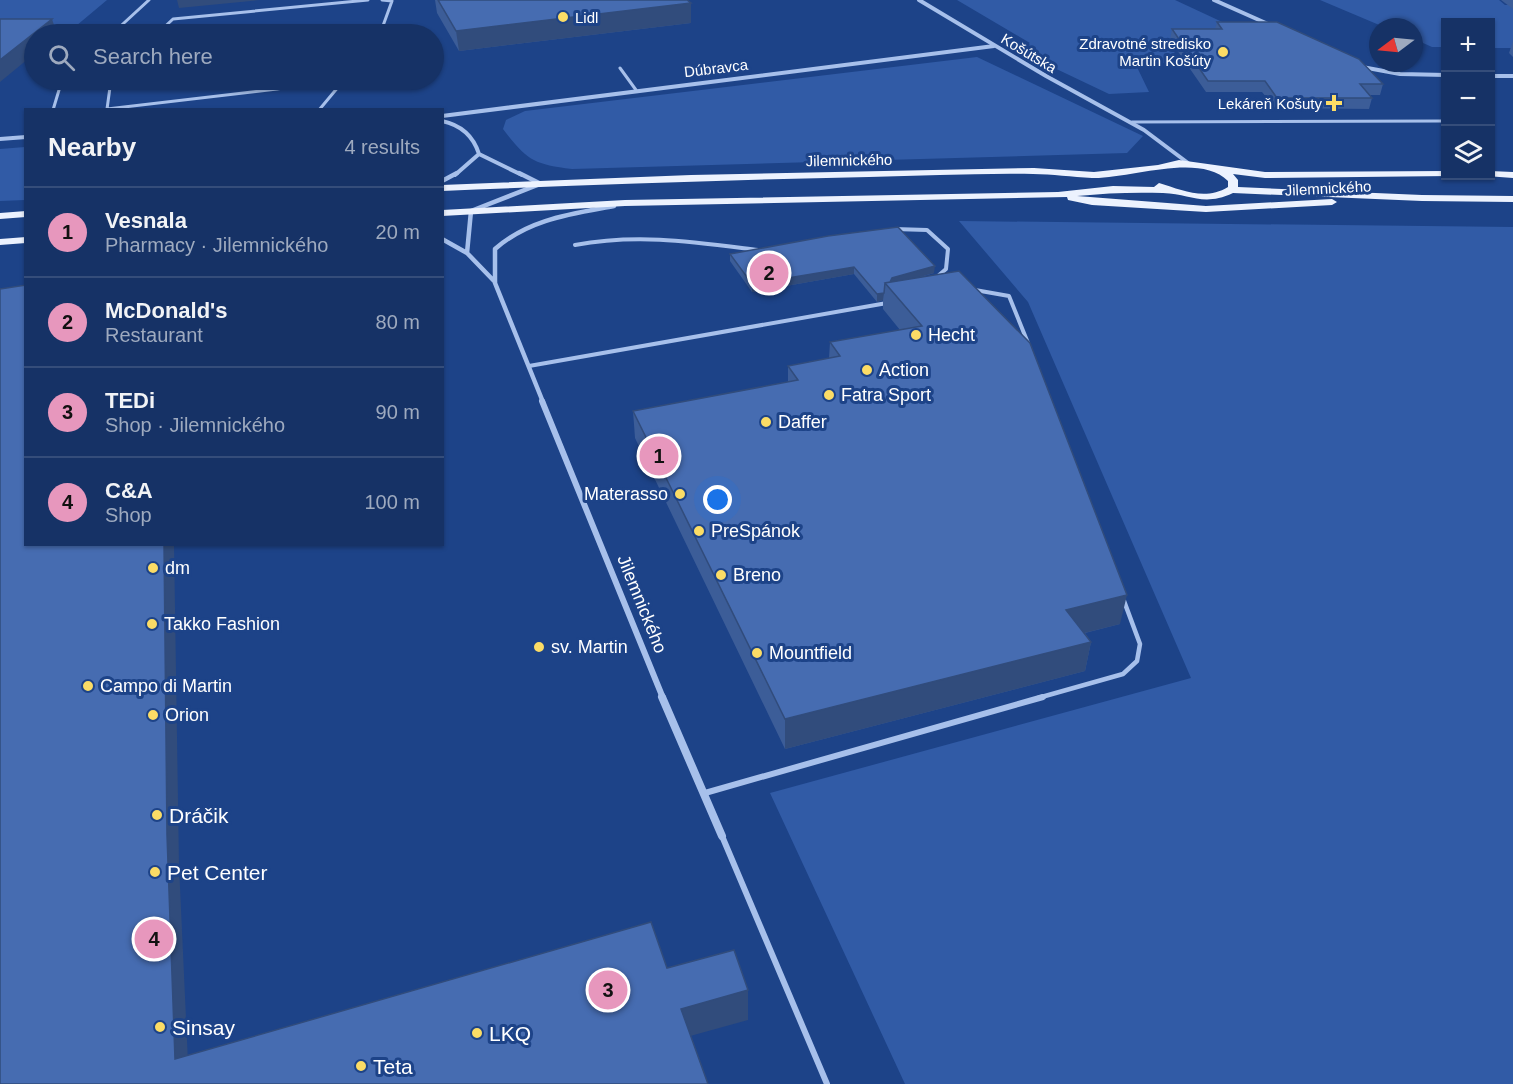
<!DOCTYPE html>
<meta charset="utf-8">
<style>
:root{--surface:#163266;--page:#1f3a6c;--text:#f1f3f6;--muted:#9eaabf;--line:#354d7a;--accent:#e797bd}
body{margin:0;font-family:Arial,sans-serif;background:var(--page);color:var(--text)}
.controls{position:absolute;right:18px;top:18px;display:grid;overflow:hidden;border-radius:0px;box-shadow:0 2px 4px #0004}
.controls button{width:54px;height:54px;display:grid;place-items:center;padding:0;border:0;border-bottom:2px solid var(--line);background:var(--surface);color:var(--text);font:30px sans-serif}
.compass{position:absolute;left:1369px;top:18px;width:54px;height:54px;border-radius:50%;background:var(--surface);box-shadow:0 2px 4px #0004;rotate:254deg}
.you{position:absolute;left:718px;top:500px;width:21px;height:21px;margin:-15px;border:4px solid #fff;border-radius:50%;background:#1a73e8;box-shadow:0 0 0 9px #1a73e833}
.badge{display:grid;place-items:center;width:39px;height:39px;border-radius:50%;background:var(--accent);color:#111;font-size:20px;font-weight:700}
.pin{position:absolute;translate:-50% -50%;border:3px solid #fff;box-shadow:0 2px 6px #0006}
.list{margin:0;padding:0;list-style:none}
h2{display:flex;justify-content:space-between;align-items:center;height:78px;margin:0;padding:0 24px;font-size:26px}
h2 small{font-size:20px;font-weight:400;color:var(--muted)}
.list li{display:grid;grid-template-columns:39px 1fr auto;gap:18px;align-items:center;box-sizing:border-box;height:90px;padding:0 24px;border-top:2px solid var(--line)}
.list b{display:block;font-size:22px;white-space:nowrap}
.list p{margin:0;font-size:20px;white-space:nowrap;color:var(--muted)}
.list em{font-size:20px;font-style:normal;color:var(--muted)}
.icon{flex:none;width:33px;height:33px;fill:none;stroke:currentColor;stroke-width:2;stroke-linecap:round;stroke-linejoin:round}
.map{position:relative;flex:none;width:1513px;height:1084px;overflow:hidden}
.search{position:absolute;background:var(--surface);box-shadow:0 2px 4px #0004;left:24px;top:24px;width:420px;height:66px;display:flex;align-items:center;gap:15px;box-sizing:border-box;padding:0 21px;border-radius:33px;color:var(--muted);font-size:22px}
.panel{position:absolute;background:var(--surface);box-shadow:0 2px 4px #0004;left:24px;top:108px;width:420px;height:438px;border-radius:0px}
.map>svg:first-child{display:block}
.green{fill:#315ba6}
.lines{fill:none;stroke-linecap:round;stroke-linejoin:round}
.lane-far3{stroke:#a7c0eb;stroke-width:3}
.lane-far2{stroke:#a7c0eb;stroke-width:4}
.lane-far1{stroke:#a7c0eb;stroke-width:4.5}
.lane{stroke:#a7c0eb;stroke-width:6}
.street-far3{stroke:#a7c0eb;stroke-width:4}
.street-far2{stroke:#a7c0eb;stroke-width:4.5}
.street-far1{stroke:#a7c0eb;stroke-width:6}
.street{stroke:#a7c0eb;stroke-width:8}
.primary{fill:#ecf2fe;fill-rule:evenodd}
.wall{fill:#3c5d98}
.shaded-wall{fill:#314c7c}
.building{fill:#466cb1;stroke:#314c7c;stroke-width:1.5}
.poi-dot{fill:#fbdc66;stroke:#1d4388;stroke-width:2}
.labels{text-anchor:middle;dominant-baseline:central;stroke-width:6;stroke-linejoin:round;paint-order:stroke}
.far-poi-label{font-size:15px;fill:#fff;stroke:#1d4388;text-anchor:end}
.far-street-label{font-size:15px;fill:#fff;stroke:#1d4388}
.poi-label{font-size:18px;fill:#fff;stroke:#1d4388;text-anchor:start}
.street-label{font-size:18px;fill:#fff;stroke:#1d4388}
.near-poi-label{font-size:21px;fill:#fff;stroke:#1d4388;text-anchor:start}
</style>
<div class="map">
<svg width="1513" height="1084" viewBox="0 0 1513 1084">
<rect width="100%" height="100%" fill="#1d4388"/>
<path class="green" d="M0 0H107L70 31 52 33 0 29Z
M957 0H1175L1233 27 1212 39H1166L1181 63H1135L1149 92 1109 94 1010 47 1030 43Z
M1320 0H1499L1505 5H1513V48H1491L1490 22H1446L1445 47H1432L1414 39V27H1384Z
M977 57 1143 136 1127 153 572 169C533 164 527 160 503 129L506 120 525 111Z
M25 147V200L0 201V149Z
M959 221 1513 227V1084H905L770 793 1191 678 1028 302Z"/>
<g class="lines">
<path class="lane-far3" d="M112 34 149 0
M157 34 173 19 368 0
M380 34 392 1 382 0
M620 68 636 90
M111 80 107 109 277 89 294 86 299 80
M53 110 62 80
M319 110 344 80
M1132 122 1441 121"/>
<path class="lane-far2" d="M894 229 927 230 948 249 946 269 938 276
M575 245C638 233 695 242 758 250
M975 290 1009 296 1028 343
M529 366 887 303"/>
<path class="lane-far1" d="M1038 698 1123 674 1137 661 1140 644 1124 601"/>
<path class="lane" d="M705 793 1043 697
M722 836 827 1084"/>
<path class="street-far3" d="M919 0 1046 76 1144 130 1188 163
M1214 0 1268 24
M1362 67 1400 74 1446 75
M1490 76H1513
M442 116 994 46
M442 121C461 125 473 135 479 154L522 175
M0 139 26 137
M455 175 479 154"/>
<path class="street-far2" d="M519 173 541 184
M442 181 457 173
M442 239 467 253 495 282
M467 253 471 211 540 184
M543 402 495 283V249C529 219 571 214 614 206"/>
<path class="street-far1" d="M542 401 663 698"/>
<path class="street" d="M662 697 722 836"/>
<path class="primary" d="M1179 160 1265 172 1446 171V176H1450L1265 178 1233 174 1238 180V187L1422 195 1513 196V202L1422 201 1233 193C1203 207 1191 194 1163 193 1134 192 1106 193 1077 196L1206 206 1332 199 1337 202 1332 205 1206 212 1092 205 1068 200 1067 197 625 206 442 216V210L625 200 1058 192 1113 186 1154 187 1159 183C1182 190 1205 201 1228 187V181C1199 152 1130 179 1092 178 1072 177 1052 174 1033 174 978 173 924 176 869 177 727 180 585 185 442 191V185L691 175 1034 168 1094 172 1158 165Z
M1490 171 1513 172V178L1486 176H1490Z
M26 211V217L0 219V213Z
M26 237V243L0 245V239Z"/>
</g>
<path class="wall" d="M435 0H687L691 3V23L459 51 437 13Z
M1501 0H1513V9Z
M1217 22 1383 84 1380 95H1370L1372 98 1369 109 1275 108 1262 92H1206L1170 40 1172 29H1215Z
M1513 41V57L1509 53Z
M730 254 934 273 918 278 1120 624 1085 633 1091 642 1085 671 785 749 635 438 633 411 788 382V366L829 358 830 342 900 330 883 309V300L877 302 854 274 752 292 730 261Z"/>
<path class="shaded-wall" d="M177 0H260L179 8Z
M691 3V23L459 51 456 31Z
M52 19 57 34H34V54L0 82V60Z
M935 266 934 273 887 286 892 278Z
M854 267V274L752 292V284Z
M884 293 883 300 877 302V294Z
M164 544H174L179 865 189 1084 175 1059 167 835Z
M1127 595 1120 624 1060 639 1066 610Z
M1091 642 1085 671 785 749V719Z
M748 990V1020L683 1038 681 1009Z"/>
<path class="building" d="M438 0H687L691 3 456 31Z
M0 19H52L0 60Z
M1217 22H1277L1359 59 1383 84H1360L1372 98H1277L1265 81H1208L1172 29H1222Z
M898 227 935 266 892 278 890 282 885 283 884 293 877 294 854 267 752 284 730 254 828 236Z
M959 271 1030 343 1127 595 1066 610 1091 642 785 719 633 411 798 380 788 366 840 356 830 342 922 326 885 283Z
M26 285V544H164L167 835 175 1059 651 922 667 968 734 950 748 990 681 1009 708 1084H0V289Z"/>
<g class="poi-dot">
<circle cx="563" cy="17" r="6"/>
<circle cx="1223" cy="52" r="6"/>
<path d="M1331 94h6v6h6v6h-6v6h-6v-6h-6v-6h6z"/>
<circle cx="916" cy="335" r="6"/>
<circle cx="867" cy="370" r="6"/>
<circle cx="829" cy="395" r="6"/>
<circle cx="766" cy="422" r="6"/>
<circle cx="680" cy="494" r="6"/>
<circle cx="699" cy="531" r="6"/>
<circle cx="153" cy="568" r="6"/>
<circle cx="721" cy="575" r="6"/>
<circle cx="152" cy="624" r="6"/>
<circle cx="539" cy="647" r="6"/>
<circle cx="757" cy="653" r="6"/>
<circle cx="88" cy="686" r="6"/>
<circle cx="153" cy="715" r="6"/>
<circle cx="157" cy="815" r="6"/>
<circle cx="155" cy="872" r="6"/>
<circle cx="160" cy="1027" r="6"/>
<circle cx="477" cy="1033" r="6"/>
<circle cx="361" cy="1066" r="6"/>
</g>
<g class="labels">
<g class="far-poi-label">
<text x="575" y="17" text-anchor="start">Lidl</text>
<text x="1211" y="43">Zdravotné stredisko<tspan x="1211" dy="17">Martin Košúty</tspan></text>
<text x="1322" y="103">Lekáreň Košuty</text>
</g>
<g class="far-street-label">
<text transform="translate(1029 53) rotate(31)">Košútska</text>
<text transform="translate(716 68) rotate(-7)">Dúbravca</text>
<text transform="translate(849 160) rotate(-1)">Jilemnického</text>
<text transform="translate(1328 188) rotate(-3)">Jilemnického</text>
</g>
<g class="poi-label">
<text x="928" y="335">Hecht</text>
<text x="879" y="370">Action</text>
<text x="841" y="395">Fatra Sport</text>
<text x="778" y="422">Daffer</text>
<text x="668" y="494" text-anchor="end">Materasso</text>
<text x="711" y="531">PreSpánok</text>
<text x="165" y="568">dm</text>
<text x="733" y="575">Breno</text>
<text x="164" y="624">Takko Fashion</text>
<text x="551" y="647">sv. Martin</text>
<text x="769" y="653">Mountfield</text>
<text x="100" y="686">Campo di Martin</text>
<text x="165" y="715">Orion</text>
</g>
<g class="street-label">
<text transform="translate(642 604) rotate(68)">Jilemnického</text>
</g>
<g class="near-poi-label">
<text x="169" y="815">Dráčik</text>
<text x="167" y="872">Pet Center</text>
<text x="172" y="1027">Sinsay</text>
<text x="489" y="1033">LKQ</text>
<text x="373" y="1066">Teta</text>
</g>
</g>
</svg>
<div class="controls">
<button>+</button>
<button>−</button>
<button><svg class="icon" aria-label="layers" viewBox="0 0 24 24"><path d="M12 4l9 5-9 5-9-5zM3 14l9 5 9-5"/></svg></button>
</div>
<svg class="compass" viewBox="-18 -18 36 36"><path d="M0-13l5 13h-10z" fill="#e53935"/><path d="M0 13l5-13h-10z" fill="#9eaabf"/></svg>
<div class="you"></div>
<div class="pin badge" style="left:659px;top:456px">1</div>
<div class="pin badge" style="left:769px;top:273px">2</div>
<div class="pin badge" style="left:608px;top:990px">3</div>
<div class="pin badge" style="left:154px;top:939px">4</div>
<div class="search"><svg class="icon" aria-label="search" viewBox="0 0 24 24"><circle cx="10" cy="10" r="6"/><path d="M15 15l6 6"/></svg>Search here</div>
<section class="panel">
<h2>Nearby<small>4 results</small></h2>
<ul class="list">
<li><span class="badge">1</span><div><b>Vesnala</b><p>Pharmacy · Jilemnického</p></div><em>20 m</em></li>
<li><span class="badge">2</span><div><b>McDonald's</b><p>Restaurant</p></div><em>80 m</em></li>
<li><span class="badge">3</span><div><b>TEDi</b><p>Shop · Jilemnického</p></div><em>90 m</em></li>
<li><span class="badge">4</span><div><b>C&amp;A</b><p>Shop</p></div><em>100 m</em></li>
</ul>
</section>
</div>
